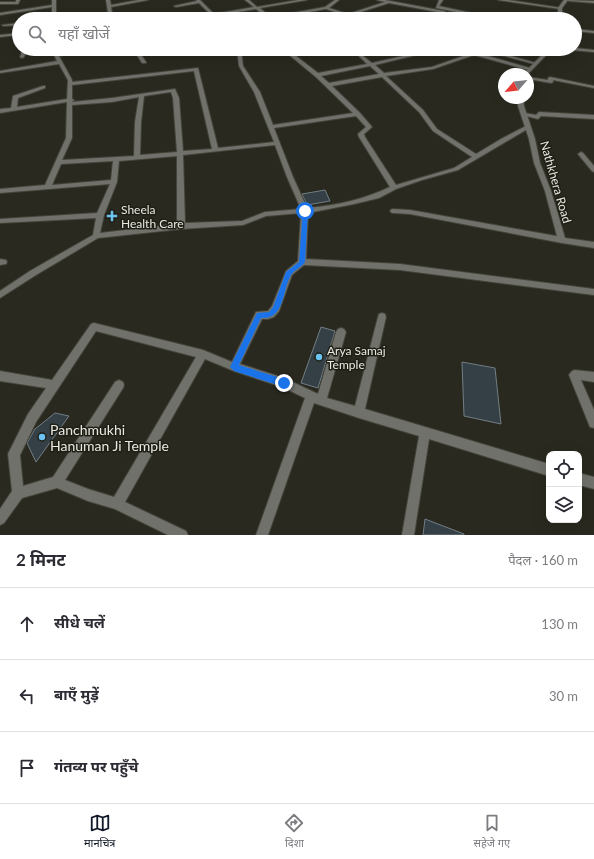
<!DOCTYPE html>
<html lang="hi">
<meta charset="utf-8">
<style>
:root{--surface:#fff;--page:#f7f7f7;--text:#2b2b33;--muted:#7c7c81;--line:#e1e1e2;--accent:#111827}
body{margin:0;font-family:Lato,"Noto Sans Devanagari",sans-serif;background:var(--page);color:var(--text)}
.controls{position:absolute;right:12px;bottom:12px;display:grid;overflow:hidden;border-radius:8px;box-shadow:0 4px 16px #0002}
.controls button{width:36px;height:36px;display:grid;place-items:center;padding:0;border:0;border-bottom:1px solid var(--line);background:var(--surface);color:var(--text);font:20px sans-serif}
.compass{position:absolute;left:498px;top:68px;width:36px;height:36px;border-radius:50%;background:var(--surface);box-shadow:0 4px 16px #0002;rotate:242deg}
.stop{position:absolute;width:12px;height:12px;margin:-9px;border:3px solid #1a73e8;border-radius:50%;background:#fff}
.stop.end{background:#1a73e8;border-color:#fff;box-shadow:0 1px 4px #0008}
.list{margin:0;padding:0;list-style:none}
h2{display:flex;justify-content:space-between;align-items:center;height:52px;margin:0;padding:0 16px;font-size:17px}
h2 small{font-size:13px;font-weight:400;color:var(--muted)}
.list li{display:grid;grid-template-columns:26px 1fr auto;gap:12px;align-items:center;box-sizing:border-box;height:72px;padding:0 16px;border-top:1px solid var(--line)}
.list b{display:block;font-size:15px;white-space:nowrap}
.list em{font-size:13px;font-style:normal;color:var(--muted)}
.icon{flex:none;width:22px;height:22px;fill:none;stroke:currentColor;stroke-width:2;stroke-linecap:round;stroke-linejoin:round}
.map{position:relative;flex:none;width:594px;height:535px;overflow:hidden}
.search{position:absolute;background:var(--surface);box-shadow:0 4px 16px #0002;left:12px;right:12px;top:12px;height:44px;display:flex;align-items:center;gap:10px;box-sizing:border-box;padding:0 14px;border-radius:22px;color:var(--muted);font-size:15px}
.sheet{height:268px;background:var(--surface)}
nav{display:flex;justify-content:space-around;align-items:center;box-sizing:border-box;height:56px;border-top:1px solid var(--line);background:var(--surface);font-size:11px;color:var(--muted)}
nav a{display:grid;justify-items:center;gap:2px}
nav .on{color:var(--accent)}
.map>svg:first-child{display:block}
.building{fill:#354046;stroke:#727e85}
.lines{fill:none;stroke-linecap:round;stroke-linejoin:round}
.minor-casing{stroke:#44443a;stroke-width:2}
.tertiary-casing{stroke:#44443a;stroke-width:2}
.minor{fill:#71716c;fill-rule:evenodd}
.tertiary{fill:#71716c;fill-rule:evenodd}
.route{fill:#1a73e8}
.poi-dot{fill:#6bc3f2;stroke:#1f1f16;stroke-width:1.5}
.labels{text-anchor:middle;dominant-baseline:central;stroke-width:3;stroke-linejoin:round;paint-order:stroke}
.street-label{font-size:12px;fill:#e8e9e2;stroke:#1f1f16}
.poi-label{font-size:12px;fill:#e8e9e2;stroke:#1f1f16;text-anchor:start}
.near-poi-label{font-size:14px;fill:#e8e9e2;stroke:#1f1f16;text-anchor:start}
</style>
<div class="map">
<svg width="594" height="535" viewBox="0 0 594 535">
<rect width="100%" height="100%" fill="#29291f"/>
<path class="building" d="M325 190 330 201 307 205 302 194Z
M321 327 335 331 318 388 301 383Z
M462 362 495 368 501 424 464 416Z
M55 413 69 416 36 462 27 443 35 429Z
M425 519 464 534V535H423Z"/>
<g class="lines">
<g class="minor-casing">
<path id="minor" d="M16 0H20L18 4H0V2H16Z
M52 0H56V19H52V7L0 15V13L52 5Z
M106 0H110L111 5 139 0H148L111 7 113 19H109Z
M196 0H200L214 14 254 7 245 0H249L257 7 298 0H307L260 8 270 17 325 7 335 0H339L329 8 348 14 385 2 377 0H385L444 11 448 15 442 19H437L444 15 443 13 389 3 351 15 360 19C356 19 353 18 349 17 345 17 340 19 335 19L344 15 326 9 270 19H260L266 17 256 9 195 19H186L210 14 199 3 176 7 174 6 197 1Z
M439 0H443L439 6 499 19H491L436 8Z
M498 0H508L562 8 560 9Z
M567 0 594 1V3L569 1Z
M400 16 401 18 393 19 394 18Z
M19 23V25L4 26 2 25Z
M575 29 594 31V33L575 31Z
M19 33V35L0 37V35Z
M575 48 594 50V52L570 50 568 49Z
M23 49H27L24 57 22 58 20 57Z
M53 49H57L58 53 84 49H94L59 56 72 80V82L198 68 218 148 274 142 254 92 239 66 237 49H241L243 66 260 92 273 125 353 113 316 77 282 49H287L318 73 367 64 358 55 341 49H347L361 54 371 49H376L363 56 372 63 434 49H441L375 65 384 73 432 67 469 54 456 49H463L530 68V69L528 70 474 55 433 69 386 76 423 110 437 129 476 154 501 139 526 126 531 127 458 170 422 180 396 189 379 198 354 204 308 213 306 259 400 264 594 289V295L400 270 304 265 292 275 279 311 274 317 268 319H262L240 364 284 378 318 394 336 332 338 329 341 328 344 329 346 332 327 398 355 406 378 317 379 314 382 313 385 314 386 317 365 409 549 464V476L429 439 414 535H402L419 436 359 418 314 403 268 535H256L305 398 282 387 234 371 205 359 125 502 186 531 188 535H168L115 509 88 501 57 488 22 498 4 523 0 525V509L12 491 8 454 28 414 46 388 0 381V371L52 380 91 324 94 323 203 350 232 362 256 312 268 311 272 306 286 271 298 261 301 213 266 216 243 225 181 229 98 238 36 275 0 298V291L30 271 93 235 96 218 0 223V219L97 213 110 184 0 193V189L45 185 66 138 67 102 0 113V109L11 108 13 96 43 86H45V88L18 98 17 107 67 99 68 80 59 64 0 73V71L57 61 54 55ZM370 66 379 74 329 83 321 76ZM194 71 212 149 183 151 179 98 175 89 112 98 72 102 74 100 72 99V85ZM382 77 419 112 433 131 472 157 454 168 396 185 365 137 364 134 372 127 360 113 332 86ZM171 92 173 98 177 152 140 155 141 122 144 96ZM139 97 135 122 134 156 62 160 72 138V105L112 102ZM356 116 366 127 358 134 359 137 390 187C365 199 335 206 307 208L293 177 274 128ZM275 145 287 177 301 209 265 212 242 221 185 223 183 155ZM177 156V224L100 233 104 215 117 182 119 161ZM113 161 111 180 52 185 61 164ZM96 331 196 357 114 497 88 489 65 480 123 388 124 385 123 382 119 380 115 382 53 477 23 486 20 455 36 422Z
M133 49H137L146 62V63H142Z
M187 49H191L195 54 191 55Z
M478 49H485L536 63 534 64Z
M524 49H531L547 54 545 55Z
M528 77 548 80V78L550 77 594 86V88L553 80V82L551 83 528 79Z
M539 112 594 115V119L541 116 538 119 522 115 525 113 536 115Z
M581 152 583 153 594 166V172L592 171 578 154Z
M392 209 410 210 562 237 566 240 562 243 410 214 394 213H392L390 211Z
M0 259 6 260 7 262 6 264 0 265Z
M574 370 594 372V382L581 380 594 410V428L590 427 569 375 571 372Z
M579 473 594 477V489L579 485Z"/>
</g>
<g class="tertiary-casing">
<path id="tertiary" d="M564 0H568L562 8V19H558V8Z
M548 49H552L528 74H523Z
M517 98H523L524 106 535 139 540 163 551 191 565 238 594 242V248L562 243 558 240 545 191 534 163 529 139 518 106Z"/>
</g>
<use href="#minor" class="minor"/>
<use href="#tertiary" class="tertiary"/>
</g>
<path class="route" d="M303 209 308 211 305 262C302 267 294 270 291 275 282 290 285 320 261 318L239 365 287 380V386L284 387 234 371 230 367 257 313 269 312 273 307 286 272 299 262Z"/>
<g class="poi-dot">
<path d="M110 210h4v4h4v4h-4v4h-4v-4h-4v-4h4z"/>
<circle cx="319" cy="357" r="4"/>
<circle cx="42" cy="437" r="4"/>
</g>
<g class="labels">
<g class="street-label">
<text transform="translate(556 182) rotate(74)">Nathkhera Road</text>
</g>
<g class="poi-label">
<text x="121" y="209">Sheela<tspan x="121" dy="14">Health Care</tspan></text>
<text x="327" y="350">Arya Samaj<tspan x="327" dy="14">Temple</tspan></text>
</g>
<g class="near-poi-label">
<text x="50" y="429">Panchmukhi<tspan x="50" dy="16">Hanuman Ji Temple</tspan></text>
</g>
</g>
</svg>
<div class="controls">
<button><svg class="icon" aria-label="locate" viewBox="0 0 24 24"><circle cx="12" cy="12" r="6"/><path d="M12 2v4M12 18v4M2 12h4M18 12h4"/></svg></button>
<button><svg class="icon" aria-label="layers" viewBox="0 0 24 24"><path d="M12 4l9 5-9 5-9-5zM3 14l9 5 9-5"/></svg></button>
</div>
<svg class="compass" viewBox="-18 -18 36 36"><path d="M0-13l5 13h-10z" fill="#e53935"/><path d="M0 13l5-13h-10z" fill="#7c7c81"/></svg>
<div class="stop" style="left:305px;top:211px"></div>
<div class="stop end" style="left:284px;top:383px"></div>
<div class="search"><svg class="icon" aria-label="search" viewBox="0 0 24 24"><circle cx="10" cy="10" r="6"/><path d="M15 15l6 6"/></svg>यहाँ खोजें</div>
</div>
<section class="sheet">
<h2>2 मिनट<small>पैदल · 160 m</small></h2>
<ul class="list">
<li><svg class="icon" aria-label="ahead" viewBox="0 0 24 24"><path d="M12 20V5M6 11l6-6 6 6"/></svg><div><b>सीधे चलें</b></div><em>130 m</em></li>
<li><svg class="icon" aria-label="left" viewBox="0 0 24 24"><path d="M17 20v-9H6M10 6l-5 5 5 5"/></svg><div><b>बाएँ मुड़ें</b></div><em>30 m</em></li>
<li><svg class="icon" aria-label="arrive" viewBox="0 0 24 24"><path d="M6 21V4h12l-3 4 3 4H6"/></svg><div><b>गंतव्य पर पहुँचे</b></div></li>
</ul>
</section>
<nav>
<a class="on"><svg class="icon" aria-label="map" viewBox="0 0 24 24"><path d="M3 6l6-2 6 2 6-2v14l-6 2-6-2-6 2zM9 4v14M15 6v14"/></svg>मानचित्र</a>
<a><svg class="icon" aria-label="directions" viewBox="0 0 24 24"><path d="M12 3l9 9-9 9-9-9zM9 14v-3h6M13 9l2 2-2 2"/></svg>दिशा</a>
<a><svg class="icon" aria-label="saved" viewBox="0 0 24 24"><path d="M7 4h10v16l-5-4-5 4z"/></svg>सहेजे गए</a>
</nav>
